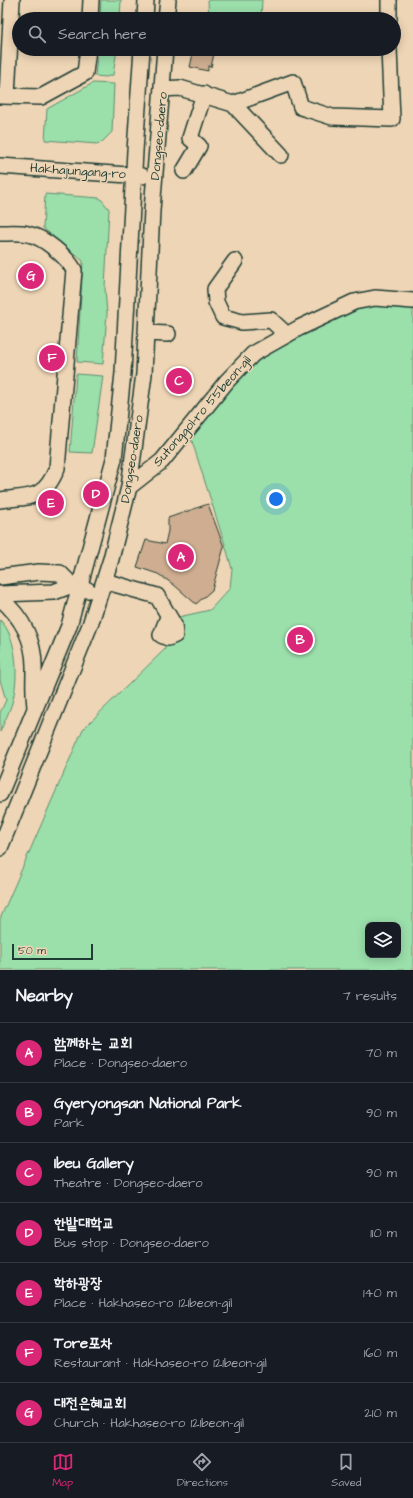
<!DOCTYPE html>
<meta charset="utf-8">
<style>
:root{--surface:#171b24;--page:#242831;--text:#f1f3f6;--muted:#9ea1a6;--line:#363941;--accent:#db2777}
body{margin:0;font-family:"Architects Daughter","Poor Story",sans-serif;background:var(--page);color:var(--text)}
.controls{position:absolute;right:12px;bottom:12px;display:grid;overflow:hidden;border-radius:8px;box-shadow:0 2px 10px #0003}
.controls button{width:36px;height:36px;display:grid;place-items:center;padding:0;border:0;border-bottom:1px solid var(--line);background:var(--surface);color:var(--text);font:20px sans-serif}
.scale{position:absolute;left:12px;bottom:10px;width:81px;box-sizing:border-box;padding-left:4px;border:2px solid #1f3d34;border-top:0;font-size:11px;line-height:14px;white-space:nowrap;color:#1f3d34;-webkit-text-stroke:3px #eed5b5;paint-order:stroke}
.you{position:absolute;left:276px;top:499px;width:14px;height:14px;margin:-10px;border:3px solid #fff;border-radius:50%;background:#1a73e8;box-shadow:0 0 0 6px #1a73e833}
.badge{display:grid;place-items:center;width:26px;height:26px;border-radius:50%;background:var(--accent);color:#fff;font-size:13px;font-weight:700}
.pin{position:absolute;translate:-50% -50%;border:2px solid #fff;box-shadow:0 1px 4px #0006}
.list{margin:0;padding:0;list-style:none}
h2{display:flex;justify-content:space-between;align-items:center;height:52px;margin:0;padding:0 16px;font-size:17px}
h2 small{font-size:13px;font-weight:400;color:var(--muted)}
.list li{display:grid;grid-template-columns:26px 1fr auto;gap:12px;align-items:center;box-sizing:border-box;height:60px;padding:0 16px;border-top:1px solid var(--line)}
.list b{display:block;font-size:15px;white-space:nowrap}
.list p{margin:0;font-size:13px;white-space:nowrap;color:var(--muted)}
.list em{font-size:13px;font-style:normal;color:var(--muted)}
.icon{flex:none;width:22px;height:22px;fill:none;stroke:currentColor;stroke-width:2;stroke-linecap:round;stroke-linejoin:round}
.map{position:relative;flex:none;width:413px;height:970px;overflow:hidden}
.search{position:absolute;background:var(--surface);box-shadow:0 2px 10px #0003;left:12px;right:12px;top:12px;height:44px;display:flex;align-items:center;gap:10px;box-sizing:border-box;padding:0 14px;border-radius:22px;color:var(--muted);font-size:15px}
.sheet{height:472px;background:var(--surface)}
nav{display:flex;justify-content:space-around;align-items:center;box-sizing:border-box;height:56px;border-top:1px solid var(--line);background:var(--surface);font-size:11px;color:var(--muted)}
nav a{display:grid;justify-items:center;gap:2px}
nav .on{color:var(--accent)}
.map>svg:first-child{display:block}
.green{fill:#9bdfab;stroke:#5d8e70;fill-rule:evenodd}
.building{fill:#cead90;stroke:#1f3d34}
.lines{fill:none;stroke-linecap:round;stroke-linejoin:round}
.minor-casing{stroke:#1f3d34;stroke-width:18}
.minor{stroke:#eed5b5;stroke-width:15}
.labels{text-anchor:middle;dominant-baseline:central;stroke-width:3;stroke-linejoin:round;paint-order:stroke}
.street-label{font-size:13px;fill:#1f3d34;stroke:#eed5b5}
</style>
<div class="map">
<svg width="413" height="970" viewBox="0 0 413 970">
<rect width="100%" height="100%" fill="#eed5b5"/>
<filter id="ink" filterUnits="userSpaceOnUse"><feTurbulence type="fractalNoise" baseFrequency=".025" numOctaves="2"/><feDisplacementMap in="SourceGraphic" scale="8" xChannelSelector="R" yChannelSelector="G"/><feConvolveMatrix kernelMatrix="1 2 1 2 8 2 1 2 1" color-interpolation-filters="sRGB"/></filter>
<g filter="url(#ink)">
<path class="green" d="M101 0H121L120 19H100Z
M208 0H262L261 19H209Z
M98 49H117L113 75 106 77 95 76Z
M93 83 114 84 112 132 102 142 97 144 45 140 47 109Z
M45 194 100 198 109 209 105 288 107 314 103 364 77 362 83 261 43 228Z
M413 297V970H0V919L83 729 165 649 174 618 210 610 230 588 232 569 227 551 191 438 239 376 256 357 355 305ZM368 925H398V955H368Z
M76 374 103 376 92 453 70 452Z
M0 620C18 637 19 680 12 703 9 713 4 722 0 732V713L6 700 0 680Z"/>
<path class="building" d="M194 49H215L211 67 208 66V71L190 67Z
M208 504 224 547 212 590 196 604 173 584 158 574 137 567 146 540 165 544 168 531V518Z"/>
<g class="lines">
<g class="minor-casing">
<path id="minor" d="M90 19 91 0
M145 19 146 0
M166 19 168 0
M389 19V0
M162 89 180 88 233 104 293 82 301 107 332 117 392 119 389 49
M0 96 41 97 85 73 88 49
M7 96 12 0
M233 104 281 155
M0 166 142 176
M184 171 199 146 190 138 204 94
M0 233C9 233 20 232 28 234 44 237 67 257 74 270L57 468C44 501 29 496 0 500
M235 261 215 289 216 302 223 317 242 322 271 320 287 335
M146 333 168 334
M129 487 162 461 227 381 253 354 299 328 354 302 375 298 413 301
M0 577 39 572 60 573 72 585 88 590
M104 581 157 596 174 625 175 635 168 638 161 635 168 617
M0 594 54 592 72 585
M0 598C22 617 35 641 34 670 34 685 33 691 35 707
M0 794 69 626 114 459 123 373 135 151 142 49
M0 848 90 625 111 559 129 487 144 374 152 210 165 49"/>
</g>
<use href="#minor" class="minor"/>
</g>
</g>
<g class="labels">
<g class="street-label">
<text transform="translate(159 136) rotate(-85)">Dongseo-daero</text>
<text transform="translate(78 171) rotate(4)">Hakhajungang-ro</text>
<text transform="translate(202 411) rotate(-49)">Sutonggol-ro 55beon-gil</text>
<text transform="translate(132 459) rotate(-81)">Dongseo-daero</text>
</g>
</g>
</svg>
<div class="controls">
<button><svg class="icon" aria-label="layers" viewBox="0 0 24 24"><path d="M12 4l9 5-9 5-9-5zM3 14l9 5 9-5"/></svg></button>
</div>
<div class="scale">50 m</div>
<div class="you"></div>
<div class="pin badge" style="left:181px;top:557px">A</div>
<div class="pin badge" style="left:300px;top:640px">B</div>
<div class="pin badge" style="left:179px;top:381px">C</div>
<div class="pin badge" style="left:96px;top:494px">D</div>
<div class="pin badge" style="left:51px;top:503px">E</div>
<div class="pin badge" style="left:52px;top:358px">F</div>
<div class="pin badge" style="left:31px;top:276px">G</div>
<div class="search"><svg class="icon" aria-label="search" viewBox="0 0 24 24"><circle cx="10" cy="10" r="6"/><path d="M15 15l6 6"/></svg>Search here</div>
</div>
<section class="sheet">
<h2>Nearby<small>7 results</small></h2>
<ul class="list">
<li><span class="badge">A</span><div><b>함께하는 교회</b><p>Place · Dongseo-daero</p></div><em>70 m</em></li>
<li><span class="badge">B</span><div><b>Gyeryongsan National Park</b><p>Park</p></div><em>90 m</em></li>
<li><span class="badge">C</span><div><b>Ibeu Gallery</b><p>Theatre · Dongseo-daero</p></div><em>90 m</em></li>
<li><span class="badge">D</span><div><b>한밭대학교</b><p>Bus stop · Dongseo-daero</p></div><em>110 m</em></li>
<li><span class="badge">E</span><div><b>학하광장</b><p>Place · Hakhaseo-ro 121beon-gil</p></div><em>140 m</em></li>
<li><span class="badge">F</span><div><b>Tore포차</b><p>Restaurant · Hakhaseo-ro 121beon-gil</p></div><em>160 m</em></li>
<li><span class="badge">G</span><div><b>대전은혜교회</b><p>Church · Hakhaseo-ro 121beon-gil</p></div><em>210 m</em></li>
</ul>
</section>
<nav>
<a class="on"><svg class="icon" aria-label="map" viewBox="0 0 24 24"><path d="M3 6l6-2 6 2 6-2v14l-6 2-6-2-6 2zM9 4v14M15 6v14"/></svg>Map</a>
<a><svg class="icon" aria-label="directions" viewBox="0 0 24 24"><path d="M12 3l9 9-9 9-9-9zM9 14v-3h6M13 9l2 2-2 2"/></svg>Directions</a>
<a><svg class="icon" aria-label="saved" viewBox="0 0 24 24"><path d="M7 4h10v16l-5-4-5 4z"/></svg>Saved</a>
</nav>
